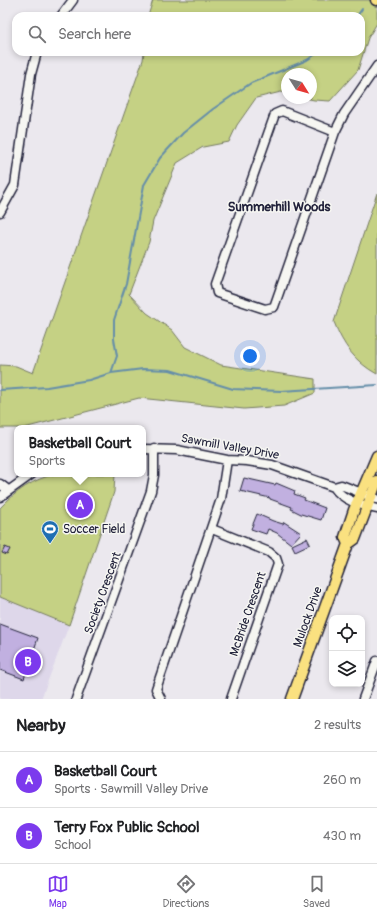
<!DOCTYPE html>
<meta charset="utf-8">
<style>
:root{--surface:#fff;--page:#f2f2f2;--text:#202124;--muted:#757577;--line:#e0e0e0;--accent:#7c3aed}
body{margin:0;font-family:Pangolin,sans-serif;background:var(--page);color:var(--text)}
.controls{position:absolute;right:12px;bottom:12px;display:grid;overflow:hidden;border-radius:8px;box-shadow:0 2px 6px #0003}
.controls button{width:36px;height:36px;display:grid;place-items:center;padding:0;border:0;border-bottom:1px solid var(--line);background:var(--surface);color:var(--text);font:20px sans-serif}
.compass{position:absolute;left:281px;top:68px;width:36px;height:36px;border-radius:50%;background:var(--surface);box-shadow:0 2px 6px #0003;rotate:127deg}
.you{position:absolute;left:250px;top:356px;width:14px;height:14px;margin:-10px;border:3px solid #fff;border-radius:50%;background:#1a73e8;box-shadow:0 0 0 6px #1a73e833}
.badge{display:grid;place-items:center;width:26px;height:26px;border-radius:50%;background:var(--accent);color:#fff;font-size:13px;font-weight:700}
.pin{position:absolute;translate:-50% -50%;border:2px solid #fff;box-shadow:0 1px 4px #0006}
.popup{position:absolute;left:14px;top:425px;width:132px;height:52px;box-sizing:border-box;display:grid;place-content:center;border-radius:8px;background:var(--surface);filter:drop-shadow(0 1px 3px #0005);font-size:13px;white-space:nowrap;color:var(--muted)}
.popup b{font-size:15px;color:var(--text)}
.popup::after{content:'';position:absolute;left:50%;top:100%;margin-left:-8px;border:8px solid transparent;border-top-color:var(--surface)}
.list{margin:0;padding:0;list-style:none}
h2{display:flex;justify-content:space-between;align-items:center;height:52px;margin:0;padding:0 16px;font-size:17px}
h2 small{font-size:13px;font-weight:400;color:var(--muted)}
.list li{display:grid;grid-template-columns:26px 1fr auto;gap:12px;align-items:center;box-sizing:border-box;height:56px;padding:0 16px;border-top:1px solid var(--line)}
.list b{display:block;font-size:15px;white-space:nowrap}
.list p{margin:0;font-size:13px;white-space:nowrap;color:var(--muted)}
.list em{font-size:13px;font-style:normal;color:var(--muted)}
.icon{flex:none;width:22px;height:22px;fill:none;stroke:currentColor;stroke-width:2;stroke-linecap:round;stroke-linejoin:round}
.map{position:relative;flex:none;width:377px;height:699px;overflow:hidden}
.search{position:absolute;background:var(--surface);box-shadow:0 2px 6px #0003;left:12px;right:12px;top:12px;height:44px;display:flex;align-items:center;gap:10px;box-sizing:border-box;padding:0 14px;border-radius:12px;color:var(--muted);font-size:15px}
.sheet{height:164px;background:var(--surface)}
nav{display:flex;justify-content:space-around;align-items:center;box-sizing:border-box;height:56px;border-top:1px solid var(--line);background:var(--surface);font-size:11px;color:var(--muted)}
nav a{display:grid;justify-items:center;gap:2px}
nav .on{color:var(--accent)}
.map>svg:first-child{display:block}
.built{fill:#ded7ea}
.green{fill:#c5d184;stroke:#747a60}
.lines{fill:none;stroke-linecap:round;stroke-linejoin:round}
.stream{stroke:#658ea9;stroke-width:2}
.building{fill:#c1b0e0;stroke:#22223b}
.minor-casing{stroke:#22223b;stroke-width:11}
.major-casing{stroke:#22223b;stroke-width:13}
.minor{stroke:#f6f6f2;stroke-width:8}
.major{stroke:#fae180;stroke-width:10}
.labels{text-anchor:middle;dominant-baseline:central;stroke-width:3;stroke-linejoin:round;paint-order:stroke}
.street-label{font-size:12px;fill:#22223b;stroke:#f6f6f2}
.poi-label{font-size:12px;fill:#22223b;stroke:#f6f6f2;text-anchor:start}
.neighbourhood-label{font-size:13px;font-weight:bold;fill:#22223b;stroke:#f6f6f2}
</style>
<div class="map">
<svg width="377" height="699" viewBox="0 0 377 699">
<rect width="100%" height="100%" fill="#ebe8ee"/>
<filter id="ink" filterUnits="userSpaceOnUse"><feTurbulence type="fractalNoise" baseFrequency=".025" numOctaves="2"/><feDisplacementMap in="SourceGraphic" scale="8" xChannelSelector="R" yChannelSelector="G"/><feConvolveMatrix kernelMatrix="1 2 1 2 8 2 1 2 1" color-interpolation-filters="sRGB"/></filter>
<g filter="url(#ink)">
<path class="built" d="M0 597 69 625 41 699H0Z"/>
<path class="green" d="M153 0H377V23L368 38 358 70 330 101 314 100 305 98H311V74H287V93L281 92 256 98 237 125 229 142 203 147 177 163 153 221 149 242 129 294 147 313 172 330 185 347 221 365 315 379V393L284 406 244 409 139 398 24 428H0V365L16 366 33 373 143 60 144 52H361V16H148Z
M377 193V374C355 362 343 345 334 322Z
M56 474H115L114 492 69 625 0 597V508C16 491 33 479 56 474Z"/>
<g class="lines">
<path class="stream" d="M357 16 362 9
M111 373 117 356 114 339V320L126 284 144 185 160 158 183 133 213 109 251 83 307 60 319 52
M0 390 47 387 89 380 111 373 143 369 170 370 233 389 281 391 377 385"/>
</g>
<path class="building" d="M244 478 275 485 276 483 295 491 294 494 305 498 304 500 325 508 321 520 301 514 291 509 292 507 270 499V498L240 491Z
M257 514 273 521 283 524 284 522 301 533 291 544 277 533 268 529 266 534 251 529Z
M307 538 310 544 295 551 292 545Z
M5 547 10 549 7 555 2 553Z
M0 624 38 638 24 679 0 670Z"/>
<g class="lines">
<g class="minor-casing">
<path id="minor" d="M61 16 73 0
M335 132 282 111 275 114 215 284 217 293 265 309 274 307 335 132 344 114 377 66
M0 212 15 185 31 74 37 52
M143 449 177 450 227 460 247 461 272 465 334 487C343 501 362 505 377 509
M0 484 8 490
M334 487 341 485 377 499
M0 497 32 474
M212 529 269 552 276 558 278 564 231 699
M76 699 151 491 154 475V448
M161 699 156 689 221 499 227 460
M363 699 377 661"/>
</g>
<g class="major-casing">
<path id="major" d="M376 0H377
M348 544 355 539 377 481
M292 699 348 544 345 537 354 510 377 456"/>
</g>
<use href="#minor" class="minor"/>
<use href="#major" class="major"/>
</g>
</g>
<defs>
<g id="stadium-pin" transform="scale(0.9)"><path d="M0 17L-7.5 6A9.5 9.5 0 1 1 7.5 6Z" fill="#1f6fb2" stroke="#f6f6f2"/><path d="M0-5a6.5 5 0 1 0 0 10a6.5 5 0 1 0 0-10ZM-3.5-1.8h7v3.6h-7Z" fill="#fff"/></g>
</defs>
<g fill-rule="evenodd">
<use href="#stadium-pin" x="50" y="529"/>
</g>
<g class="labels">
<g class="street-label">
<text transform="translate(230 447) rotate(10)">Sawmill Valley Drive</text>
<text transform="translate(103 593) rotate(-70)">Society Crescent</text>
<text transform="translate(248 614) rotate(-71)">McBride Crescent</text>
<text transform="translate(308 617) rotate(-70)">Mulock Drive</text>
</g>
<g class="poi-label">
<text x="63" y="529">Soccer Field</text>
</g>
<g class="neighbourhood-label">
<text x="279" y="207">Summerhill Woods</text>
</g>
</g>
</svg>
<div class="controls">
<button><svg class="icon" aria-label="locate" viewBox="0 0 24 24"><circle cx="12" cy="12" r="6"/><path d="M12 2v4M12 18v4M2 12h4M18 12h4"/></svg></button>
<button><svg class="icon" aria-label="layers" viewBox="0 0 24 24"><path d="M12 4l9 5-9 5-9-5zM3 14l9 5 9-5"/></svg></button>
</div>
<svg class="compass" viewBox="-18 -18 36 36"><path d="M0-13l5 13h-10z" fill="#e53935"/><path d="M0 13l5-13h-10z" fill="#757577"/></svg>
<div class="you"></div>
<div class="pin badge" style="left:80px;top:505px">A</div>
<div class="popup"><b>Basketball Court</b>Sports</div>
<div class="pin badge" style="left:28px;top:662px">B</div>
<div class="search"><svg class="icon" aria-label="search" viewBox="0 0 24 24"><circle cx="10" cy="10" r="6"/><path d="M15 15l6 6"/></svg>Search here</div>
</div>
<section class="sheet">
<h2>Nearby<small>2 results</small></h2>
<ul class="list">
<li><span class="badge">A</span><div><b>Basketball Court</b><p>Sports · Sawmill Valley Drive</p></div><em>260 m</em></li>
<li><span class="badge">B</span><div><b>Terry Fox Public School</b><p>School</p></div><em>430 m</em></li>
</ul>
</section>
<nav>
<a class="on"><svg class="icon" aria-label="map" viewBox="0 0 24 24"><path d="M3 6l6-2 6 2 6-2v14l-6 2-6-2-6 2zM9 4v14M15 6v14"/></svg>Map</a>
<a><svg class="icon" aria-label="directions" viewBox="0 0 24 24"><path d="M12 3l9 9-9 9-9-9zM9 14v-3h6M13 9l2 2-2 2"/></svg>Directions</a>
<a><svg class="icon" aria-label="saved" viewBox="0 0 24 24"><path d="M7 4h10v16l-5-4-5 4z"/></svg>Saved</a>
</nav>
